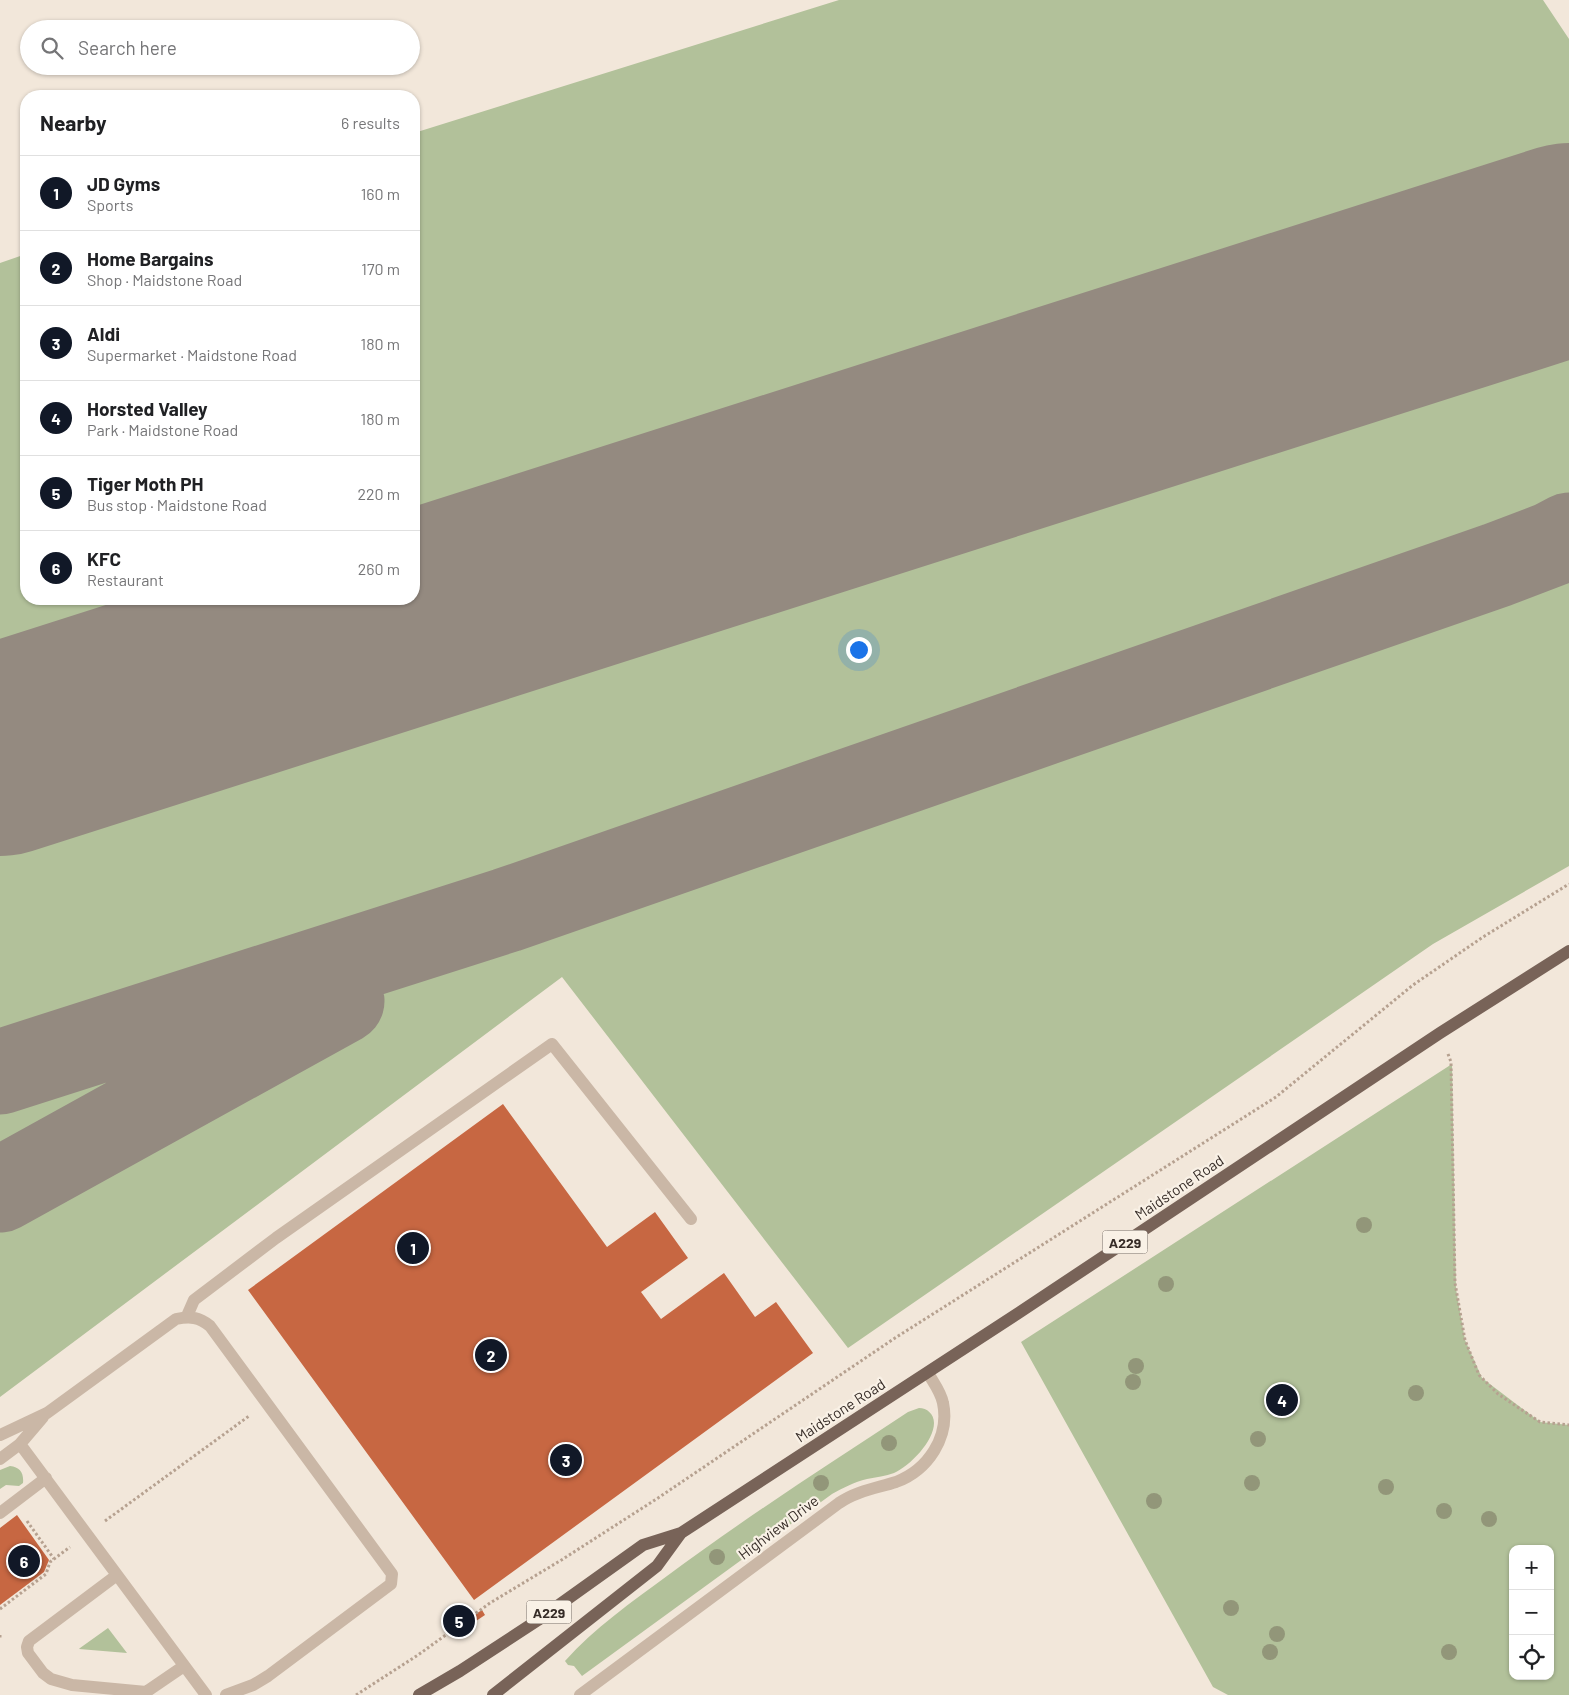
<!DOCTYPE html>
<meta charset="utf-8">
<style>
:root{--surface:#fff;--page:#f6f6f6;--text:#202124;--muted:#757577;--line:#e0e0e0;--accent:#111827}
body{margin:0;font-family:Barlow,sans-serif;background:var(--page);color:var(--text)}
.controls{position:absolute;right:15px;bottom:15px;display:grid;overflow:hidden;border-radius:10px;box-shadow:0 1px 4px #0004}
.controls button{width:45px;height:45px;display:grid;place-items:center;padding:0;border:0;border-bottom:1px solid var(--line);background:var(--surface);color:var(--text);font:25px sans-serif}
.you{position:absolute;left:858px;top:649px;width:18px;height:18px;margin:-12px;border:4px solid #fff;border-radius:50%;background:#1a73e8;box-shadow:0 0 0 8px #1a73e833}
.badge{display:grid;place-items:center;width:32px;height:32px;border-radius:50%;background:var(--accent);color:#fff;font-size:16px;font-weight:700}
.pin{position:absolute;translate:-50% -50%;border:2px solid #fff;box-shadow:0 1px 5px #0006}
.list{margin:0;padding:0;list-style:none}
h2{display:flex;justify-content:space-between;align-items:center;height:65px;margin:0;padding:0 20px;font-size:21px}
h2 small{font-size:16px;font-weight:400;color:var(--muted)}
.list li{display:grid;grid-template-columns:32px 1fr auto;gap:15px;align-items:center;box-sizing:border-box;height:75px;padding:0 20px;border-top:1px solid var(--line)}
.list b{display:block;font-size:19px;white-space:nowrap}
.list p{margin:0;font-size:16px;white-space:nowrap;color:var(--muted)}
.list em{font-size:16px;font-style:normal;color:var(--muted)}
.icon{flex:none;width:28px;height:28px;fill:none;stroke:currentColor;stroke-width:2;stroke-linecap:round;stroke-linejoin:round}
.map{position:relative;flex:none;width:1569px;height:1695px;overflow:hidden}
.search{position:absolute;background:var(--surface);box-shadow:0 1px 4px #0004;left:20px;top:20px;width:400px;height:55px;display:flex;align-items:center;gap:12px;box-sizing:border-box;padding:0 18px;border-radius:28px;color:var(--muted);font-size:19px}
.panel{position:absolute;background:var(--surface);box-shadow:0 1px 4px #0004;left:20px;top:90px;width:400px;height:515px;border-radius:20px}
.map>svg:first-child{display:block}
.green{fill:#b2c19a;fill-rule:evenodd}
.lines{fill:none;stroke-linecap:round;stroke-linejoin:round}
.taxiway{stroke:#948a80;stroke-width:85}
.runway{stroke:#948a80;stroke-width:212}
.building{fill:#c76742}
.path{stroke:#b6a190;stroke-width:3;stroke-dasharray:2.5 2.5;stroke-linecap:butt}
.service{stroke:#cab7a6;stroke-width:12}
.minor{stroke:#cab7a6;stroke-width:12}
.primary{stroke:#786358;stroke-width:12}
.tree{fill:#929679}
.labels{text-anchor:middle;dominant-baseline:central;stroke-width:4.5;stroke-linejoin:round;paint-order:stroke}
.shield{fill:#f9f1e6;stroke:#706760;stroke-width:1}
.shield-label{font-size:14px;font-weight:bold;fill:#362c27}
.street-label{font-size:15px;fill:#362c27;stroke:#f9f1e6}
</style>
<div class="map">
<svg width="1569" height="1695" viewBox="0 0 1569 1695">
<rect width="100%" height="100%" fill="#f2e7da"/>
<path class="green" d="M839 0H1543L1569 39V866L1433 944 848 1348 562 977 0 1397V263L26 254V599H414V133Z
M1452 1064 1456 1289 1465 1340 1482 1378 1540 1422 1569 1425V1695H1228L1213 1687 1021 1342ZM1513 1549H1550V1676H1513Z
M919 1408C927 1408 934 1414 934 1423 934 1441 910 1466 894 1473 886 1476 876 1477 867 1479 854 1482 843 1488 832 1494L582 1676 574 1666 568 1665 565 1661C594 1628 632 1602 667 1576 745 1518 826 1466 908 1412Z
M10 1466C20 1467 24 1473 23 1483L19 1486 6 1485 0 1489V1470Z
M108 1628 127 1653 79 1649 80 1648Z"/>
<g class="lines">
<path class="taxiway" d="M0 1072 507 910 1497 565 1552 544 1569 535
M0 1190 342 1001"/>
<path class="runway" d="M0 750 1569 249"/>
</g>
<path class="building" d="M503 1104 607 1247 655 1212 688 1258 641 1292 661 1319 724 1273 755 1317 776 1302 813 1353 474 1600 248 1290Z
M17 1515 49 1560 44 1572 0 1605V1528Z
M482 1610 485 1615 467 1627 463 1622Z"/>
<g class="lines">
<path class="path" d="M1448 1054 1451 1062 1455 1283 1465 1340 1479 1375 1498 1394 1540 1422 1569 1425
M27 1521 54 1559
M105 1521 249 1416
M0 1609 46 1574 50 1562 70 1547
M0 1635V1638
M356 1695 418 1655 490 1603 563 1559 658 1498 895 1338 1276 1097 1413 985 1483 937 1569 884"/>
<path class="service" d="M187 1316 194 1300 276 1238 552 1044 691 1219
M43 1417 20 1444 206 1695
M0 1435 47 1413 176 1319C190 1316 199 1317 210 1326L392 1574 391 1584 387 1587 268 1676 253 1685 226 1695
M0 1459 20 1444
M0 1513 46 1478
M117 1575 29 1641 27 1647 28 1653 43 1673 51 1679 72 1685 146 1692 184 1666"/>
<path class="minor" d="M580 1695 839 1503C856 1491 877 1488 896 1482 928 1470 950 1437 943 1403 941 1392 933 1382 928 1373"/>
<path class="primary" d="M419 1695 460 1671 538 1620 643 1545 681 1533 1017 1314 1440 1033 1569 951
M493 1695 657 1566 681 1533"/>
</g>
<g class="tree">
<circle cx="1364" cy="1225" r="8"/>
<circle cx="1166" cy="1284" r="8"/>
<circle cx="1136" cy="1366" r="8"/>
<circle cx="1133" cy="1382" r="8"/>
<circle cx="1416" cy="1393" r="8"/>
<circle cx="1258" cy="1439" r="8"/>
<circle cx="889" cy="1443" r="8"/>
<circle cx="821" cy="1483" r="8"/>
<circle cx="1252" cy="1483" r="8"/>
<circle cx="1386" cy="1487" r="8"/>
<circle cx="1154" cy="1501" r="8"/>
<circle cx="1444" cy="1511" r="8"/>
<circle cx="1489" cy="1519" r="8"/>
<circle cx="717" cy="1557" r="8"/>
<circle cx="1231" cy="1608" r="8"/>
<circle cx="1277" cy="1634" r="8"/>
<circle cx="1270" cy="1652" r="8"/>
<circle cx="1449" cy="1652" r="8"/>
</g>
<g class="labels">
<g class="shield">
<rect x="1102.5" y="1230.5" width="45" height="23" rx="4"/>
<rect x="526.5" y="1600.5" width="45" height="23" rx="4"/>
</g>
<g class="shield-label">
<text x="1125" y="1242">A229</text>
<text x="549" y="1612">A229</text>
</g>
<g class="street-label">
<text transform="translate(1179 1187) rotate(-34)">Maidstone Road</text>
<text transform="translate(840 1410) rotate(-33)">Maidstone Road</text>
<text transform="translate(778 1527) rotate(-37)">Highview Drive</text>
</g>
</g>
</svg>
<div class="controls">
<button>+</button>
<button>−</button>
<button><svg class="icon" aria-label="locate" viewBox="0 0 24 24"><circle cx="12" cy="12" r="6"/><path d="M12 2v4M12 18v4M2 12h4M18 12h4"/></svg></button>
</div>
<div class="you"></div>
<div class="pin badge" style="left:413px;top:1248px">1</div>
<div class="pin badge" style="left:491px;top:1355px">2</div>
<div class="pin badge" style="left:566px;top:1460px">3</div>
<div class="pin badge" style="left:1282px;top:1400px">4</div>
<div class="pin badge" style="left:459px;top:1621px">5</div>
<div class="pin badge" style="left:24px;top:1561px">6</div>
<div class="search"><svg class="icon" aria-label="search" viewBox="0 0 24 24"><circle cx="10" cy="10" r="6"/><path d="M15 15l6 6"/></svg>Search here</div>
<section class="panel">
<h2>Nearby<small>6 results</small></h2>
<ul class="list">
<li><span class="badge">1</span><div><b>JD Gyms</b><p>Sports</p></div><em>160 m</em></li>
<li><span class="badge">2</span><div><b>Home Bargains</b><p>Shop · Maidstone Road</p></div><em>170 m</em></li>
<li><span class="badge">3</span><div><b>Aldi</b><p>Supermarket · Maidstone Road</p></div><em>180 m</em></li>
<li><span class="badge">4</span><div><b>Horsted Valley</b><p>Park · Maidstone Road</p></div><em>180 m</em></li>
<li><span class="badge">5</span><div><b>Tiger Moth PH</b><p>Bus stop · Maidstone Road</p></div><em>220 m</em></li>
<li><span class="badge">6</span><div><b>KFC</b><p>Restaurant</p></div><em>260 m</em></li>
</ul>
</section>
</div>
